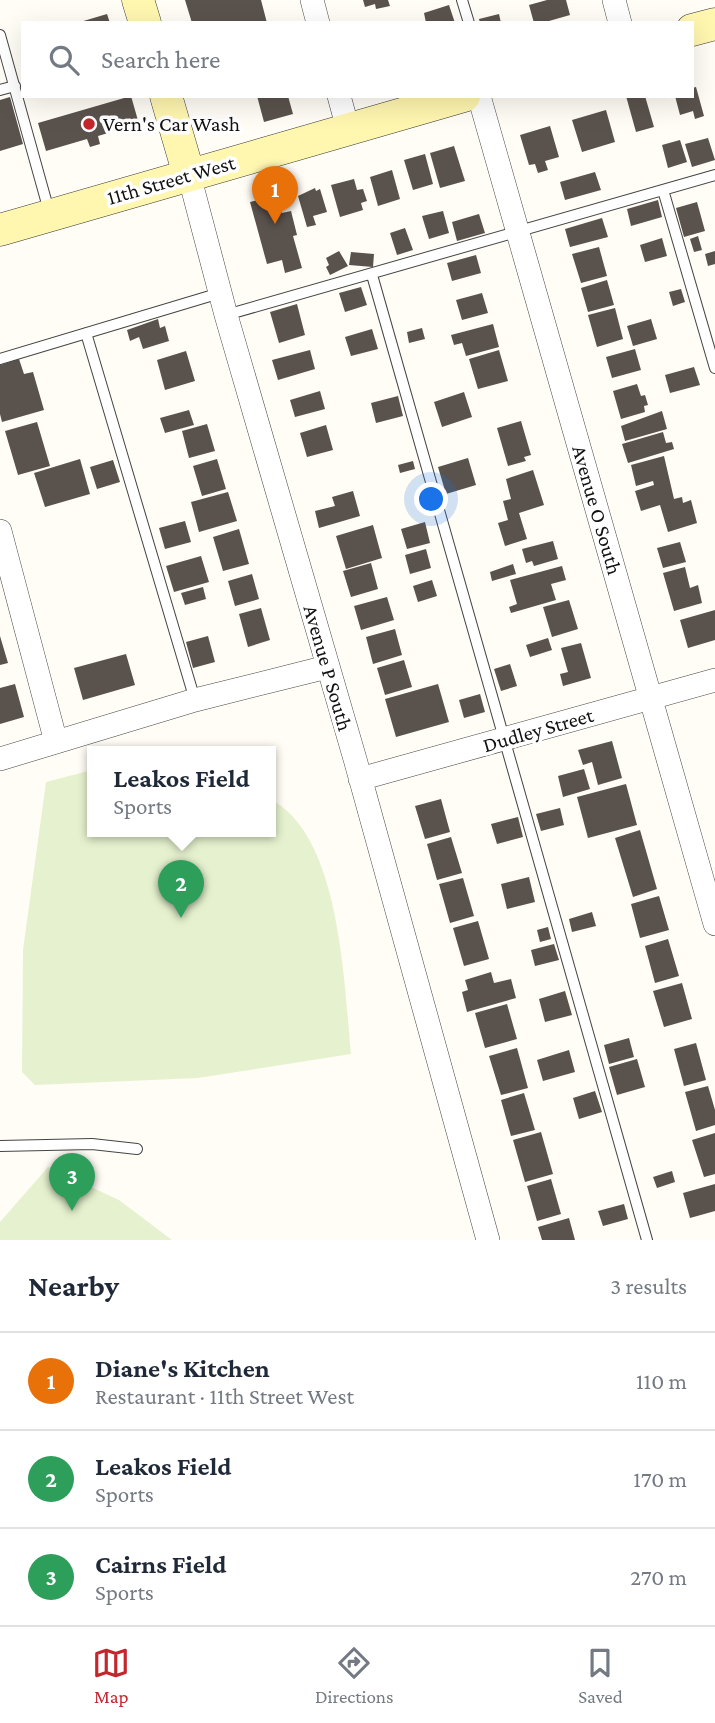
<!DOCTYPE html>
<meta charset="utf-8">
<style>
:root{--surface:#fff;--page:#f2f2f3;--text:#1f2937;--muted:#747a83;--line:#e0e1e3;--accent:#c4262e}
body{margin:0;font-family:"Crimson Pro",serif;background:var(--page);color:var(--text)}
.you{position:absolute;left:432px;top:500px;width:24px;height:24px;margin:-18px;border:5px solid #fff;border-radius:50%;background:#1a73e8;box-shadow:0 0 0 10px #1a73e833}
.badge{display:grid;place-items:center;width:46px;height:46px;border-radius:50%;background:var(--accent);color:#fff;font-size:23px;font-weight:700}
.pin{position:absolute;translate:-50% -58px;filter:drop-shadow(0 2px 4px #0008)}
.pin::after{content:'';position:absolute;top:37px;width:24px;height:21px;background:inherit;clip-path:polygon(0 0,100% 0,50% 100%)}
.popup{position:absolute;left:87px;top:746px;width:189px;height:91px;box-sizing:border-box;display:grid;place-content:center;border-radius:0px;background:var(--surface);filter:drop-shadow(0 2px 5px #0005);font-size:23px;white-space:nowrap;color:var(--muted)}
.popup b{font-size:26px;color:var(--text)}
.popup::after{content:'';position:absolute;left:50%;top:100%;margin-left:-14px;border:14px solid transparent;border-top-color:var(--surface)}
.list{margin:0;padding:0;list-style:none}
h2{display:flex;justify-content:space-between;align-items:center;height:91px;margin:0;padding:0 28px;font-size:30px}
h2 small{font-size:23px;font-weight:400;color:var(--muted)}
.list li{display:grid;grid-template-columns:46px 1fr auto;gap:21px;align-items:center;box-sizing:border-box;height:98px;padding:0 28px;border-top:2px solid var(--line)}
.list b{display:block;font-size:26px;white-space:nowrap}
.list p{margin:0;font-size:23px;white-space:nowrap;color:var(--muted)}
.list em{font-size:23px;font-style:normal;color:var(--muted)}
.icon{flex:none;width:38px;height:38px;fill:none;stroke:currentColor;stroke-width:2;stroke-linecap:round;stroke-linejoin:round}
.map{position:relative;flex:none;width:715px;height:1240px;overflow:hidden}
.search{position:absolute;background:var(--surface);box-shadow:0 7px 28px #0002;left:21px;right:21px;top:21px;height:77px;display:flex;align-items:center;gap:18px;box-sizing:border-box;padding:0 24px;border-radius:0px;color:var(--muted);font-size:26px}
.sheet{height:385px;background:var(--surface)}
nav{display:flex;justify-content:space-around;align-items:center;box-sizing:border-box;height:98px;border-top:2px solid var(--line);background:var(--surface);font-size:19px;color:var(--muted)}
nav a{display:grid;justify-items:center;gap:4px}
nav .on{color:var(--accent)}
.map>svg:first-child{display:block}
.pitch{fill:#e6f2cf}
.building{fill:#5a524d}
.lines{fill:none;stroke-linecap:round;stroke-linejoin:round}
.lane-casing{stroke:#444;stroke-width:12}
.street-casing{stroke:#444;stroke-width:24}
.secondary-casing{stroke:#333;stroke-width:33}
.lane{stroke:#fff;stroke-width:10}
.street{stroke:#fff;stroke-width:23}
.secondary{stroke:#fff6b0;stroke-width:32}
.poi-dot{fill:#c4262e;stroke:#fff;stroke-width:2.5}
.labels{text-anchor:middle;dominant-baseline:central;stroke-width:7;stroke-linejoin:round;paint-order:stroke}
.poi-label{font-size:21px;fill:#111;stroke:#fff;text-anchor:start}
.street-label{font-size:21px;fill:#111;stroke:#fff}
</style>
<div class="map">
<svg width="715" height="1240" viewBox="0 0 715 1240">
<rect width="100%" height="100%" fill="#fffdf5"/>
<path class="pitch" d="M92 770V832H270V799C341 835 344 984 351 1054L198 1078 35 1085 22 1072 23 950 46 782Z
M48 1167 119 1200 172 1240H0V1222Z"/>
<path class="building" d="M185 0H261L267 23H192Z
M363 0H388L390 6 376 9 375 4 365 7Z
M547 0H566L570 15 542 23H534L529 5Z
M449 5 455 23H426L424 13Z
M107 14 110 23H80V22Z
M499 14 501 23H480L479 19Z
M696 87 704 116 695 119 693 111 680 115 675 96H692V88Z
M131 96 139 124 98 136 100 144 90 147 87 139 46 151 38 123Z
M257 96H288L293 114 264 122Z
M626 96H645L654 127 636 132Z
M10 97 23 144 0 151V100Z
M606 110 615 142 582 152 572 120Z
M550 126 559 157 545 161 548 170 538 173 535 164 529 165 520 135Z
M708 138 715 160 692 167 685 144Z
M680 140 687 162 668 168 662 145Z
M454 146 465 181 440 188 430 153Z
M425 154 433 184 413 190 404 160Z
M392 170 400 199 378 206 370 177Z
M595 172 601 190 565 200 560 182Z
M354 179 357 190 363 189 367 201 361 203 363 210 340 217 331 185Z
M315 188 316 191 320 189 327 212 313 216 316 225 307 227 298 196Z
M277 195 282 213 291 211 297 235 293 236 302 268 285 273 282 260 267 264 250 202Z
M658 200 662 217 631 226 627 209Z
M697 202 705 231 684 237 676 208Z
M443 211 449 233 429 239 422 216Z
M479 214 485 233 457 241 452 222Z
M602 218 608 237 570 247 565 229Z
M405 228 413 250 397 255 390 233Z
M698 236 702 250 694 252 690 239Z
M662 238 667 256 645 262 640 245Z
M599 247 607 276 581 283 572 254Z
M339 251 348 266 330 275 326 267 329 265 326 258Z
M715 251V264L708 266 705 254Z
M351 252 374 254 373 267 349 265Z
M476 255 481 273 452 281 447 263Z
M607 280 614 305 588 312 581 288Z
M361 287 367 305 345 312 339 293Z
M681 289 685 302 673 306 669 292Z
M482 293 488 313 462 320 456 300Z
M297 304 305 335 279 343 270 312Z
M615 308 623 339 597 347 588 315Z
M158 319 160 328 165 326 169 341 143 349 139 337 130 341 127 330Z
M651 319 657 339 633 346 627 326Z
M493 324 499 347 466 356 462 343 454 345 451 335Z
M422 328 425 339 409 343 407 332Z
M372 329 378 349 351 356 345 337Z
M635 349 641 370 612 378 606 357Z
M310 350 315 369 278 380 272 360Z
M499 350 508 381 478 389 469 359Z
M186 351 195 381 165 390 157 360Z
M19 359 24 374 33 372 44 410 2 422 0 414V365Z
M694 367 700 385 670 393 665 375Z
M637 384 641 396 645 395 648 405 644 406 645 412 621 419 613 391Z
M320 391 325 409 295 417 290 400Z
M464 392 472 417 442 427 434 402Z
M398 396 403 416 376 423 371 403Z
M189 410 194 425 165 433 160 418Z
M662 411 667 429 625 441 621 426Z
M521 421 531 455 524 457 526 461 508 466 497 428Z
M37 422 50 466 18 475 5 431Z
M207 424 215 451 189 458 182 431Z
M326 425 333 450 307 457 300 433Z
M663 432 666 443 672 442 674 449 628 463 622 444Z
M664 456 674 499 682 497 683 503 691 500 697 523 668 532 660 505 641 511 635 491 654 485 653 481 636 486 631 465Z
M468 458 476 485 446 494 438 467Z
M80 459 90 494 45 507 34 473Z
M217 459 226 489 202 496 193 466Z
M113 460 120 482 97 489 90 467Z
M413 461 415 469 400 473 398 465Z
M533 470 544 505 519 513 527 539 505 546 498 523 508 520 503 501 511 499 506 479Z
M353 491 360 516 319 528 315 511 335 506 332 497Z
M228 492 237 521 199 532 191 502Z
M185 521 191 542 165 549 159 528Z
M425 522 430 543 407 549 401 529Z
M373 525 382 558 346 569 336 536Z
M239 529 249 564 223 571 213 537Z
M553 541 558 559 534 566 532 561 526 563 522 549Z
M680 542 686 562 663 568 657 548Z
M426 549 431 568 410 574 405 555Z
M201 556 209 582 174 592 166 566Z
M371 563 378 589 351 597 343 571Z
M513 564 516 574 492 581 490 572Z
M562 566 566 580 551 584 556 600 511 613 509 607 517 604 510 580Z
M685 567 690 588 698 585 702 603 674 611 663 573Z
M252 574 259 599 235 606 228 581Z
M432 580 437 596 418 602 413 586Z
M203 587 206 599 185 605 181 593Z
M387 597 394 620 361 630 354 606Z
M569 600 578 629 552 637 543 607Z
M261 608 270 640 248 647 239 614Z
M715 610V640L688 648 680 620Z
M395 629 402 655 373 664 366 637Z
M0 636 8 663 0 665Z
M208 636 215 662 193 668 186 642Z
M548 638 552 650 530 657 526 645Z
M581 643 591 678 563 686 560 674 568 672 561 648Z
M126 654 135 685 83 700 74 668Z
M404 660 412 687 385 695 377 668Z
M510 664 517 686 501 691 494 669Z
M15 684 24 717 0 724V688Z
M438 684 449 722 396 737 385 699Z
M480 694 485 712 464 718 459 700Z
M612 741 622 778 598 785 592 762 583 765 578 750Z
M584 769 590 789 563 797 558 776Z
M626 784 637 825 588 838 577 797Z
M441 799 450 832 425 839 415 806Z
M560 808 564 825 541 831 536 814Z
M518 817 523 837 497 844 491 824Z
M640 830 657 889 633 897 615 838Z
M451 837 462 873 437 880 427 844Z
M529 877 535 902 507 909 501 884Z
M463 878 474 916 450 923 439 884Z
M659 896 669 930 640 938 631 904Z
M592 912 596 926 572 932 569 919Z
M478 921 489 959 464 966 453 928Z
M548 927 551 939 540 942 537 930Z
M668 939 679 976 655 983 645 946Z
M554 944 559 960 535 966 531 950Z
M491 972 494 983 511 979 516 998 467 1012 462 992 468 990 465 980Z
M682 983 692 1019 664 1027 653 991Z
M565 991 572 1015 545 1022 539 999Z
M507 1004 517 1039 485 1048 475 1013Z
M629 1038 634 1057 609 1064 604 1045Z
M696 1043 706 1080 684 1086 674 1049Z
M517 1048 528 1088 501 1095 489 1056Z
M569 1050 575 1072 543 1081 537 1060Z
M637 1059 645 1087 617 1095 609 1067Z
M708 1086 715 1110V1125L696 1131 685 1092Z
M595 1091 602 1112 579 1119 573 1098Z
M524 1093 535 1130 511 1136 501 1100Z
M541 1132 553 1174 525 1182 513 1140Z
M715 1133V1174L704 1177 692 1140Z
M672 1171 675 1182 657 1188 653 1177Z
M551 1179 561 1214 537 1221 527 1186Z
M715 1184V1211L690 1218 683 1193Z
M624 1204 628 1219 603 1226 598 1211Z
M569 1218 575 1240H542L538 1227Z"/>
<g class="lines">
<g class="lane-casing">
<path id="lane" d="M462 0 469 23
M0 35 49 211
M0 90 15 86
M663 190 715 368
M372 275 647 1240
M226 315 715 175
M86 333 195 700
M0 359 220 293
M0 1146 92 1144 137 1149"/>
</g>
<g class="street-casing">
<path id="street" d="M312 0 318 23
M614 0 620 23
M339 96 348 129
M479 96 715 924
M189 175 226 315 355 759 488 1240
M0 531 56 742
M0 759 195 700 327 667
M360 779 715 680"/>
</g>
<g class="secondary-casing">
<path id="secondary" d="M138 0 145 23
M692 30 715 24
M166 96 189 175
M0 230 464 96"/>
</g>
<use href="#lane" class="lane"/>
<use href="#street" class="street"/>
<use href="#secondary" class="secondary"/>
</g>
<circle class="poi-dot" cx="89" cy="124" r="7"/>
<g class="labels">
<g class="poi-label">
<text x="103" y="124">Vern's Car Wash</text>
</g>
<g class="street-label">
<text transform="translate(171 180) rotate(-16)">11th Street West</text>
<text transform="translate(597 510) rotate(74)">Avenue O South</text>
<text transform="translate(328 668) rotate(74)">Avenue P South</text>
<text transform="translate(538 730) rotate(-16)">Dudley Street</text>
</g>
</g>
</svg>
<div class="you"></div>
<div class="pin badge" style="left:275px;top:224px;background:#e8710a">1</div>
<div class="pin badge" style="left:181px;top:918px;background:#2e9e5b">2</div>
<div class="popup"><b>Leakos Field</b>Sports</div>
<div class="pin badge" style="left:72px;top:1211px;background:#2e9e5b">3</div>
<div class="search"><svg class="icon" aria-label="search" viewBox="0 0 24 24"><circle cx="10" cy="10" r="6"/><path d="M15 15l6 6"/></svg>Search here</div>
</div>
<section class="sheet">
<h2>Nearby<small>3 results</small></h2>
<ul class="list">
<li><span class="badge" style="background:#e8710a">1</span><div><b>Diane's Kitchen</b><p>Restaurant · 11th Street West</p></div><em>110 m</em></li>
<li><span class="badge" style="background:#2e9e5b">2</span><div><b>Leakos Field</b><p>Sports</p></div><em>170 m</em></li>
<li><span class="badge" style="background:#2e9e5b">3</span><div><b>Cairns Field</b><p>Sports</p></div><em>270 m</em></li>
</ul>
</section>
<nav>
<a class="on"><svg class="icon" aria-label="map" viewBox="0 0 24 24"><path d="M3 6l6-2 6 2 6-2v14l-6 2-6-2-6 2zM9 4v14M15 6v14"/></svg>Map</a>
<a><svg class="icon" aria-label="directions" viewBox="0 0 24 24"><path d="M12 3l9 9-9 9-9-9zM9 14v-3h6M13 9l2 2-2 2"/></svg>Directions</a>
<a><svg class="icon" aria-label="saved" viewBox="0 0 24 24"><path d="M7 4h10v16l-5-4-5 4z"/></svg>Saved</a>
</nav>
